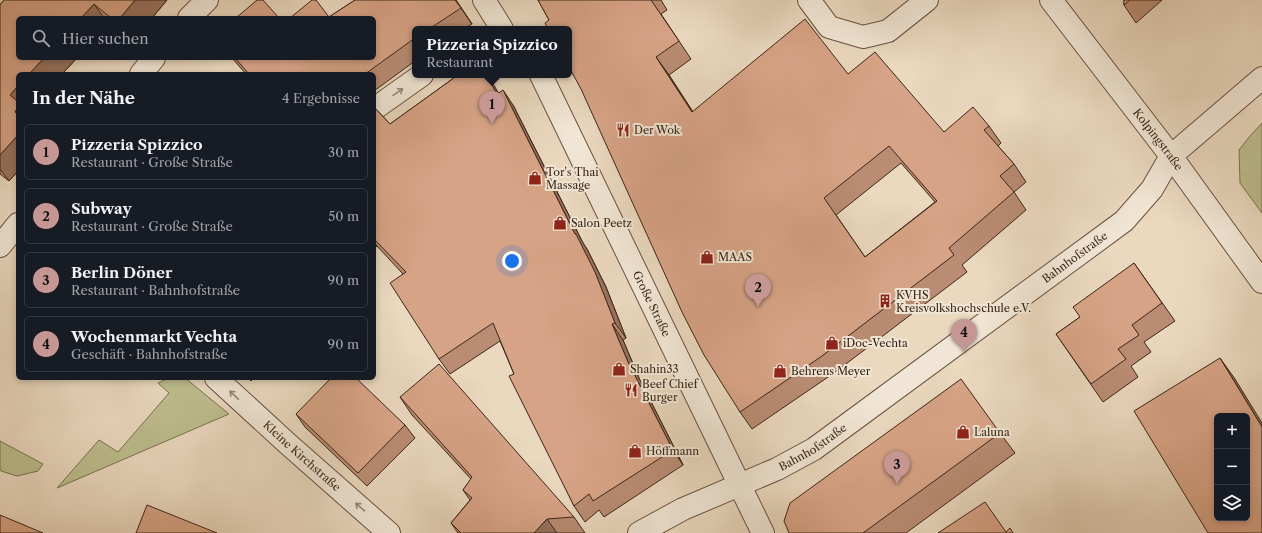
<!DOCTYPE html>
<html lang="de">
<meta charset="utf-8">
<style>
:root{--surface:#171b24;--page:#242831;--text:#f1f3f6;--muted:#9ea1a6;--line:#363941;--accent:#c59692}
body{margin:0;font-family:"Libre Caslon Text",serif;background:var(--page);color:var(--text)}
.controls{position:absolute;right:12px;bottom:12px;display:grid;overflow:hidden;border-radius:6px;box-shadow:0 2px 6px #0003}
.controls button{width:36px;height:36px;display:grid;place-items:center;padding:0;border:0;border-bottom:1px solid var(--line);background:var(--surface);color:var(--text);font:20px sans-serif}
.you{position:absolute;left:512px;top:261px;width:14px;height:14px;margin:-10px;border:3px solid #fff;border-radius:50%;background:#1a73e8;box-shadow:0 0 0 6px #1a73e833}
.badge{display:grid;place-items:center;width:26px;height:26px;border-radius:50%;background:var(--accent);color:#111;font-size:13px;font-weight:700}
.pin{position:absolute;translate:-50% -33px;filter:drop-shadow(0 1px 2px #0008)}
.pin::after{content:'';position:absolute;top:21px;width:14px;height:12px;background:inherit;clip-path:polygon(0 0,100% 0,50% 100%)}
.popup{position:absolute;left:412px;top:26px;width:160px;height:52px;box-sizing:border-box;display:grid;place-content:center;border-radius:6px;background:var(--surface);filter:drop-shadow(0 1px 3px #0005);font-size:13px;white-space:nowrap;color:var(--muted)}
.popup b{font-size:15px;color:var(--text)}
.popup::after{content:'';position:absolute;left:50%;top:100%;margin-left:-8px;border:8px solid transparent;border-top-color:var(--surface)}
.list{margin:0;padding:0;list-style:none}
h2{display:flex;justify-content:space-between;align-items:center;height:52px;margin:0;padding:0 16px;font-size:17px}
h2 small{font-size:13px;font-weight:400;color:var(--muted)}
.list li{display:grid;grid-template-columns:26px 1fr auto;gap:12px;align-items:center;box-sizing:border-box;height:56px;margin:0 8px 8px;padding:0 8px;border:1px solid var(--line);border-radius:6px}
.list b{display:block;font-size:15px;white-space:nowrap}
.list p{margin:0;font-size:13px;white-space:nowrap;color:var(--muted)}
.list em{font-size:13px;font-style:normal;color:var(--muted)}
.icon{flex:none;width:22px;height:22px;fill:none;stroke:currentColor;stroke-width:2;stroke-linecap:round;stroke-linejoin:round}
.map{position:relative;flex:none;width:1262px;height:533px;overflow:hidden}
.search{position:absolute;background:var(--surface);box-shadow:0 2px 6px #0003;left:16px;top:16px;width:360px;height:44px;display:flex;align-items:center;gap:10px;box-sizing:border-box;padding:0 14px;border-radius:6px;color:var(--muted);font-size:15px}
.panel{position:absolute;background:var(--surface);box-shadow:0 2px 6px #0003;left:16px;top:72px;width:360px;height:308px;border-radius:6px}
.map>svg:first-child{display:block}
.green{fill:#bdbd8e;stroke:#7c7252}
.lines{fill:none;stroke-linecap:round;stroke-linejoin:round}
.minor-casing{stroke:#685241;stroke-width:24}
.tertiary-casing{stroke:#685241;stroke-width:24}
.minor{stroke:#f1e6d5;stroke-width:22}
.tertiary{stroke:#f1e6d5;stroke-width:22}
.wall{fill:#b98c73;stroke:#3c2617;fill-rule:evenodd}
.shaded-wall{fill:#96725e;stroke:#3c2617}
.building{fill:#d7a386;stroke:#3c2617;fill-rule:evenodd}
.oneway{stroke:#968676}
.labels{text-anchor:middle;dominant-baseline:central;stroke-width:4;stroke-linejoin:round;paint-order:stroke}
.poi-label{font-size:11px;fill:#3c2617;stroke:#f1e6d5;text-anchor:start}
.street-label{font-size:11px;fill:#3c2617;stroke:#f1e6d5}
</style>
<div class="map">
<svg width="1262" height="533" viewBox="0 0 1262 533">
<rect width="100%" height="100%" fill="#ead8bf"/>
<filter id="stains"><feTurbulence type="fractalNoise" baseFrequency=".005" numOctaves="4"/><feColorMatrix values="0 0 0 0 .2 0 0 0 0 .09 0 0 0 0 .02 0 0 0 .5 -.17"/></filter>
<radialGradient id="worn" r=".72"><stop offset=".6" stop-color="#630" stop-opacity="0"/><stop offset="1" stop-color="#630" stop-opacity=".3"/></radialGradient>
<path class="green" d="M1262 123V213L1240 183 1239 150 1250 136Z
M169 378H185L229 414 57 488 99 440 118 452 169 393 158 383Z
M0 441 43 464 38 471 17 476 1 471 0 469Z"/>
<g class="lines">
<g class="minor-casing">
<g id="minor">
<path d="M809 0 829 27 863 37 888 31 927 0"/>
<path d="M189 18 207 0"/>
<path d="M141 74 154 58"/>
<path d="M374 109 422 75"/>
<path d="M0 246 18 224"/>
<path id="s1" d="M216 378 288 444 389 533"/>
<path d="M740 486 763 533"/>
</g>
</g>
<g class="tertiary-casing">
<g id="tertiary">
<path d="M484 0 502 29"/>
<path id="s2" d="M1051 0 1171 156 1262 282"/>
<path id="s3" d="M541 75 740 486"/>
<path id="s4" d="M639 533 683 509 777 469 814 449 1124 221 1152 189 1171 156 1262 78"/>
</g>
</g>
<use href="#minor" class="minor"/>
<use href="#tertiary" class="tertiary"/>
</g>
<path class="wall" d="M4 0H167L152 18H18V58H77L62 74H18V171L9 181 0 174V5Z
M355 0H456L472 24 463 29H415V61L374 91V74H246L232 58H374L329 17Z
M538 0H661L667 10 661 14 691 59 669 75 693 112 848 74 944 132 989 126 1001 143 998 146 1014 164 1026 182 1014 192 1026 210 962 265 967 272 834 373 752 429 740 412 549 20ZM901 163 935 202 865 257 836 215Z
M1124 0H1162L1136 23 1124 5Z
M458 75H488L498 93 513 105 583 243 587 249 606 287 626 338 623 340 639 378 683 465 604 517 599 510 585 522 574 506 514 374 500 341 450 374 439 359 403 274 377 246 374 249V107L390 124Z
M1134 263 1175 321 1144 342 1151 352 1131 366 1138 377 1103 402 1056 334 1080 317Z
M400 397 574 517 585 533H458L451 523 470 500 463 490 471 479 412 415Z
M296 414 405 425 415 438 367 486 305 427Z
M1000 433 1015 453 906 533H789Z"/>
<path class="shaded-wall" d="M135 0H167L152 18H120Z
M455 0H456L472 24 461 8Z
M94 4 104 18H81Z
M656 57 669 75 704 129 692 112Z
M44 58H77L62 74H29Z
M486 75H488L489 76 507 109 497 94Z
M18 86V107L10 95Z
M503 90 513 105 583 243 587 249 606 287 626 338 615 323 575 234Z
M18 107V117L15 112Z
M18 135V171L9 181 0 169V155Z
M374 242 377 246 374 249Z
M612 324 623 340 639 378 683 465 673 450 628 362Z
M1220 358 1235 379 1262 423V427Z
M249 378H254L251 381Z
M547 519 557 533H534Z"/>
<path class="building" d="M4 0H135L120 18H111L94 4 81 18H18V58H44L29 74H18V86L10 95 18 102V107L15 112 18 115V135L0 155V5Z
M257 0H263L279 18H236Z
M312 0H316L329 17 355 0H455L461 8 429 29H415V38L365 74H249L235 58H374V18H290Z
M538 0H651L679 41 656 57 692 112 805 19 848 74 875 52 944 132 973 107 989 126 984 130 1014 164 1000 176 1014 192 949 248 954 255 822 356 740 412 704 355 682 312 581 89 569 67V29H548L545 23 549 20ZM889 146 937 201 865 257 824 198Z
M1124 0H1130L1124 5Z
M458 75H486L497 94 503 90 575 234H576L595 272 615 323 612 324 628 362 673 450 593 501 589 494 574 506 509 376 514 374 493 323 439 359 390 283 406 272 374 239V107L390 124Z
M1134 263 1162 303 1132 325 1139 335 1118 349 1126 359 1091 384 1056 334 1080 317 1073 307Z
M1220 358 1262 427V533H1208L1134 411ZM1217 416H1247V518H1217Z
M439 364 574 517 547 519 534 533H461L451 523 472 498 463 490 472 477 400 397Z
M331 378H356L405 425 358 473 296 414Z
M961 379 1000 433 863 533H789L784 521 790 503Z
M985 502 1006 532 1010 528 1013 533H938Z
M147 505 217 533H136Z
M0 515 43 533H0Z"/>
<defs><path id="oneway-shaft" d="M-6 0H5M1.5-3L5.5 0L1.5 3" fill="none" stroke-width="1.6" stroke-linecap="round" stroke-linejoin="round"/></defs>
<g class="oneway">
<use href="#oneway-shaft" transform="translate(398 92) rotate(-35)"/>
<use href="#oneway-shaft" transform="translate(234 395) rotate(-137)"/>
<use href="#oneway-shaft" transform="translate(360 507) rotate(-139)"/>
</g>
<defs>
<g id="restaurant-bare" transform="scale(1.08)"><path d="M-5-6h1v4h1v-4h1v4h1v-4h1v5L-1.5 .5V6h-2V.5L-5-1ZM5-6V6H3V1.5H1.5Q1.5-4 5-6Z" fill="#8f2418" stroke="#f1e6d5" stroke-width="2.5" paint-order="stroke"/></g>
<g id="shop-bare" transform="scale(1.08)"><path d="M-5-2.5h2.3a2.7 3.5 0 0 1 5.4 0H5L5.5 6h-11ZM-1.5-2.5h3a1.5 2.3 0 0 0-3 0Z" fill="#8f2418" stroke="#f1e6d5" stroke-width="2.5" paint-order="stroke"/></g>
<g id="building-bare" transform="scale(1.08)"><path d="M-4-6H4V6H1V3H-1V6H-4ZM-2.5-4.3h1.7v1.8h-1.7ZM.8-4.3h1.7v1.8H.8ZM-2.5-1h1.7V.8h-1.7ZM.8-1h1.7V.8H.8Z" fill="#8f2418" stroke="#f1e6d5" stroke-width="2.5" paint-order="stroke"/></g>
</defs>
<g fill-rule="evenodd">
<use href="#restaurant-bare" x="623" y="130"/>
<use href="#shop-bare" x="535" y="178"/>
<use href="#shop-bare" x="560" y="223"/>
<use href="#shop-bare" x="707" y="257"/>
<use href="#building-bare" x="885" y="301"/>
<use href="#shop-bare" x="832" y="343"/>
<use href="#shop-bare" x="619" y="369"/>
<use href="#shop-bare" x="780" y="371"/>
<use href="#restaurant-bare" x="631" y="390"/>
<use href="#shop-bare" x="963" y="432"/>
<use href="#shop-bare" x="635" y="451"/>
</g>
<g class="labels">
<g class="poi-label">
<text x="634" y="130">Der Wok</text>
<text x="546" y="172">Tor's Thai<tspan x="546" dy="13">Massage</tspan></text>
<text x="571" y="223">Salon Peetz</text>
<text x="718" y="257">MAAS</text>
<text x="896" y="295">KVHS<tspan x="896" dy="13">Kreisvolkshochschule e.V.</tspan></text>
<text x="843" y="343">iDoc-Vechta</text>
<text x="630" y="369">Shahin33</text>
<text x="791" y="371">Behrens Meyer</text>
<text x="642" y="384">Beef Chief<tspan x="642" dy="13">Burger</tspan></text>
<text x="974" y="432">Laluna</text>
<text x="646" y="451">Höffmann</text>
</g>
<g class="street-label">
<text stroke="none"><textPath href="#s2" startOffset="176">Kolpingstraße</textPath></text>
<text stroke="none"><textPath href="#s4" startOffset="518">Bahnhofstraße</textPath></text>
<text stroke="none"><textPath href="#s3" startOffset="254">Große Straße</textPath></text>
<text stroke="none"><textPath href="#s4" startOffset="194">Bahnhofstraße</textPath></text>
<text stroke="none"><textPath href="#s1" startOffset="116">Kleine Kirchstraße</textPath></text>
</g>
</g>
<rect width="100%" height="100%" filter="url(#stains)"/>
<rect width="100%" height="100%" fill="url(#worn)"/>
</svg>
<div class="controls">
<button>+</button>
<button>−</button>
<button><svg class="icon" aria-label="layers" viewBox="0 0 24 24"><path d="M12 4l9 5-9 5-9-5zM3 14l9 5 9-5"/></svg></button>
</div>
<div class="you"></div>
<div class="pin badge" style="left:492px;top:124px">1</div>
<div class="popup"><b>Pizzeria Spizzico</b>Restaurant</div>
<div class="pin badge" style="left:758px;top:307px">2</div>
<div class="pin badge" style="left:897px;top:484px">3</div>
<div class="pin badge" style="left:964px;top:352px">4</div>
<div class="search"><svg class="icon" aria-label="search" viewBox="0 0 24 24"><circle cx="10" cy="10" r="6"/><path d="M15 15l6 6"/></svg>Hier suchen</div>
<section class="panel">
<h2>In der Nähe<small>4 Ergebnisse</small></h2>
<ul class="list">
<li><span class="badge">1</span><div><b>Pizzeria Spizzico</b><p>Restaurant · Große Straße</p></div><em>30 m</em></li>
<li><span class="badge">2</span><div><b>Subway</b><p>Restaurant · Große Straße</p></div><em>50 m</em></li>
<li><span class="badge">3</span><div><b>Berlin Döner</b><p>Restaurant · Bahnhofstraße</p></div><em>90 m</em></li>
<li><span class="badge">4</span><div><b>Wochenmarkt Vechta</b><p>Geschäft · Bahnhofstraße</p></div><em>90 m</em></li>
</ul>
</section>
</div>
